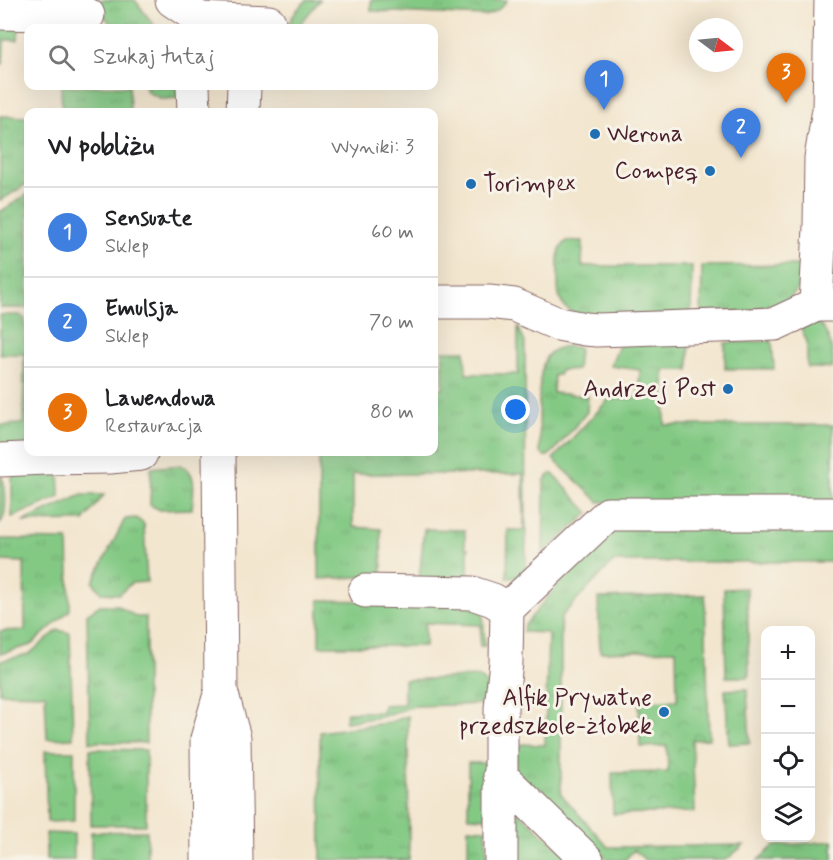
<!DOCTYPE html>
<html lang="pl">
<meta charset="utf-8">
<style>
:root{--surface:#fff;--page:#f2f2f2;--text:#202124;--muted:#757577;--line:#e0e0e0;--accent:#1f6fb2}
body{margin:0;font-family:Mynerve,sans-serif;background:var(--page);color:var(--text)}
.controls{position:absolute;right:18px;bottom:18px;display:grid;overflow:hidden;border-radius:12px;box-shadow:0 6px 24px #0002}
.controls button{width:54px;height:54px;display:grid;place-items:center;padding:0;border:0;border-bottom:2px solid var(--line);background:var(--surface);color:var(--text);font:30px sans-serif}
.compass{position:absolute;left:689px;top:18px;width:54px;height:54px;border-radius:50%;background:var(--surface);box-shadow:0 6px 24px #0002;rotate:106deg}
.you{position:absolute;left:516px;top:410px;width:21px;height:21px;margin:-15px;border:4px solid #fff;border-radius:50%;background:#1a73e8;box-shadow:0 0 0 9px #1a73e833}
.badge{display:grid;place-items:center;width:39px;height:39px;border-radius:50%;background:var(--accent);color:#fff;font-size:20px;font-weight:700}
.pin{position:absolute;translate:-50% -50px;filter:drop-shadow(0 2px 3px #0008)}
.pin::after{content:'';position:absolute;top:32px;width:21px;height:18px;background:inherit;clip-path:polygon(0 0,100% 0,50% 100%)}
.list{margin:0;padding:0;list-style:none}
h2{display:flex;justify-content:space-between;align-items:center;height:78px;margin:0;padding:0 24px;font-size:26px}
h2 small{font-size:20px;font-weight:400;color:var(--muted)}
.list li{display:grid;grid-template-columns:39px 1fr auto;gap:18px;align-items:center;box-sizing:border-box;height:90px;padding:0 24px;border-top:2px solid var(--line)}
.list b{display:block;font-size:22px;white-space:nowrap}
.list p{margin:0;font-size:20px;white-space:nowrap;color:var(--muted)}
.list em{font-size:20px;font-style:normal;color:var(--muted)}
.icon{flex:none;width:33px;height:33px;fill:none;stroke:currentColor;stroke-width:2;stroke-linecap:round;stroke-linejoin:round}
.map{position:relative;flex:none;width:833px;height:860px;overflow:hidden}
.search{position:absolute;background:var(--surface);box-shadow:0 6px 24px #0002;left:24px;top:24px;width:414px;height:66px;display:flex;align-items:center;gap:15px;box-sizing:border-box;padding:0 21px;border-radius:12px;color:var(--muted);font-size:22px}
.panel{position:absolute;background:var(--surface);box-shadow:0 6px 24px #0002;left:24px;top:108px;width:414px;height:348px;border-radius:12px}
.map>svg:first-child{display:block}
.grass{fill:url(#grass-tufts);stroke:#667458;stroke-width:1.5}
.park{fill:url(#park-crowns);stroke:#667458;stroke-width:1.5}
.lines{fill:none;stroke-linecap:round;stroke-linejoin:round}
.minor-casing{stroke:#856564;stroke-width:35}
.minor{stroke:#fff;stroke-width:33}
.poi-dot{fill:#1f6fb2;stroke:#f7f3e8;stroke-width:2}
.labels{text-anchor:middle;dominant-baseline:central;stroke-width:6;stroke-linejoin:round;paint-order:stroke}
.poi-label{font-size:24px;fill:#4a1f2b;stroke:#f7f3e8;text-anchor:end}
</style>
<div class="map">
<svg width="833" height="860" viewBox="0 0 833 860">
<defs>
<pattern id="grass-tufts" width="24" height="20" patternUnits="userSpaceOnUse" patternTransform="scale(1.5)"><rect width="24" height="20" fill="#83c984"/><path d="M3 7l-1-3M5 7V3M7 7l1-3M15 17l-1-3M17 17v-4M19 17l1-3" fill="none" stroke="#73ac72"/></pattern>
<pattern id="park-crowns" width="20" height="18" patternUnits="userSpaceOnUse" patternTransform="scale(1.5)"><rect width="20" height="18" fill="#83c984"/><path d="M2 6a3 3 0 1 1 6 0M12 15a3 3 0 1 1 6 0" fill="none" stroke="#73ac72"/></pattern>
</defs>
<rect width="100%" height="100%" fill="#f7f3e8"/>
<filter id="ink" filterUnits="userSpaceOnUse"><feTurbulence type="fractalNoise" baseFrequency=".0167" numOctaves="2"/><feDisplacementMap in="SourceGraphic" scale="12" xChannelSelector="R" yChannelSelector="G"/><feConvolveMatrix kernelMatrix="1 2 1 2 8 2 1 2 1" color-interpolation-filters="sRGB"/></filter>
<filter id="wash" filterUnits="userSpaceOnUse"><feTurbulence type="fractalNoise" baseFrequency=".008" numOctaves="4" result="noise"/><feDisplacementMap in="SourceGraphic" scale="24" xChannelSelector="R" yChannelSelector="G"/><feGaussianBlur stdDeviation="1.35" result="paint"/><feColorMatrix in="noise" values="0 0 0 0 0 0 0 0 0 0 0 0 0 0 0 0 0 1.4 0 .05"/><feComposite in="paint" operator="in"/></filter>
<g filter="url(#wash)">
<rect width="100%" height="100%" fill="#f3e6cf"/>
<path class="grass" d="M96 0H135L156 28H114L102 13Z
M307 0H320L297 28H286L296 11Z
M371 0H507C501 9 495 13 485 16L371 11Z
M0 24H19L18 40H4L3 64H0Z
M61 86H129L130 112H62Z
M145 86H176L178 98 162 99 147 92Z
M0 116 28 117V183L0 201Z
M28 194V308H0V212Z
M567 241H583L582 266H692L691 316C667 316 584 322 567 309 557 301 558 287 558 275 558 262 556 249 567 241Z
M805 265 796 291 777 310 701 316 702 266Z
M0 315H20L25 319V341L28 343V450L0 453V425L23 424 24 354H0Z
M817 322C830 332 833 353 833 368H807V342L801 328Z
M518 326 525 343 526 577 507 578 508 530H524L523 474H353V527L381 529 382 576 319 579V452H434V389H443V351H465L466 374H518Z
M621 341 689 342V370H664L665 425H833V502H599L553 459 609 399 638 398 640 370 610 366Z
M772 341 774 369H725V343Z
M568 346 579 348 577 370H560L559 375H554L553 393 588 396 587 412 554 451 548 456H544L540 452C540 430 535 373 547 356 552 349 560 347 568 346Z
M181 465C199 472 193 494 192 509L160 510 150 505 151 468Z
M23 466H59L60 497 12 517V478Z
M550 474H553L589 513 543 554 544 481Z
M0 475C7 482 8 516 0 523Z
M82 495H104L84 521 22 522Z
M136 518 144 524 147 582 132 583 119 594 101 593 93 582 125 519Z
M605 528H833V562H613L561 617V794L608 847 744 845 726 860H645L634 850 625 860H608L516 773V747L523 744 545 745 548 633 523 632 524 626Z
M424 529 465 530V547L468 548V581L419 580Z
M0 539 68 540 70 610 31 645 0 654V631L25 630 24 562 0 561Z
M747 588 749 677H726L724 589Z
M319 600 473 603 483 614 485 646H480L481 625 425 623V646H319Z
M100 605H117L136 617H146V743L90 742 87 614Z
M58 630 70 633 73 738 47 739 45 694 0 693V661L29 654Z
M478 677 487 684V704L414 706 381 717 345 722 347 712H382L383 705 404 704V680Z
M747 689 750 743 729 744 725 690Z
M408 716 409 860H321L320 732 387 723Z
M90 749 146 750V825H91Z
M45 751H74V821L47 822Z
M468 763H486V818L468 817Z
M515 809 572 860H517Z
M468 828 486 829 487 860H468Z
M147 831V860H91V832Z
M46 833 74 834V860H46Z
M833 841V860H758L774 846Z"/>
<path class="park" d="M705 595 709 739 692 740 695 812 613 814 612 773 668 772 667 746 640 747 639 701 677 700 676 650 600 652 598 598Z"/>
</g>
<g filter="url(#ink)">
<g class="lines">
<g class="minor-casing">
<path id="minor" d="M172 0 200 19 269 22
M0 13 88 15
M193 86 194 112
M243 112 244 86
M434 302H489L514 305 558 324 585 329 597 330 775 324 816 305H833
M816 305 820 227 821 158 829 110 831 0
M219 452 221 691 234 738 236 860
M0 460 46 458 110 457 141 454
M365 591 472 593 493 600 507 609
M500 775 587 860
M208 860 207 739 221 691
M501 860V708L506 662 507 609 608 514H833"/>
</g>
<use href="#minor" class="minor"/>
</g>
</g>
<g class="poi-dot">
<circle cx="595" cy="134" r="6"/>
<circle cx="710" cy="171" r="6"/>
<circle cx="471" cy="184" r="6"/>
<circle cx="728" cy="389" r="6"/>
<circle cx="664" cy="712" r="6"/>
</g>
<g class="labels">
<g class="poi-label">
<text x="607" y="134" text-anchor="start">Werona</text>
<text x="698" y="171">Compeq</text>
<text x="483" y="184" text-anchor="start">Torimpex</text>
<text x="716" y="389">Andrzej Post</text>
<text x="652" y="698">Alfik Prywatne<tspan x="652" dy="28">przedszkole-żłobek</tspan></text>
</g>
</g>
</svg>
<div class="controls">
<button>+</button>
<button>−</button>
<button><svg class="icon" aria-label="locate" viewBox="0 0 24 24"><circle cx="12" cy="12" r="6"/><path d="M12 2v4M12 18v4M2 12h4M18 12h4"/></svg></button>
<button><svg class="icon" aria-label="layers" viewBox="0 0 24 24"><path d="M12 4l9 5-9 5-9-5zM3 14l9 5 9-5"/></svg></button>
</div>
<svg class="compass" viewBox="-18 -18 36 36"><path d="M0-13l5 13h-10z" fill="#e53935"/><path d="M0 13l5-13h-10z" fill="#757577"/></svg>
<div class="you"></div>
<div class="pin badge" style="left:604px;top:110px;background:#3f7fe0">1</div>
<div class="pin badge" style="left:741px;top:158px;background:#3f7fe0">2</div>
<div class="pin badge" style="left:786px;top:103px;background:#e8710a">3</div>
<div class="search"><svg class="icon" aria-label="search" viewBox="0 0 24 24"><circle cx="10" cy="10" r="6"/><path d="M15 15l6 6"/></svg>Szukaj tutaj</div>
<section class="panel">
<h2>W pobliżu<small>Wyniki: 3</small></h2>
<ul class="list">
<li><span class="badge" style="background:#3f7fe0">1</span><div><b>Sensuate</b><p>Sklep</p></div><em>60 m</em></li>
<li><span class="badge" style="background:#3f7fe0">2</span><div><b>Emulsja</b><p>Sklep</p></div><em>70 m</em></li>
<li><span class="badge" style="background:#e8710a">3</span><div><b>Lawendowa</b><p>Restauracja</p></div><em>80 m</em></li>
</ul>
</section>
</div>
